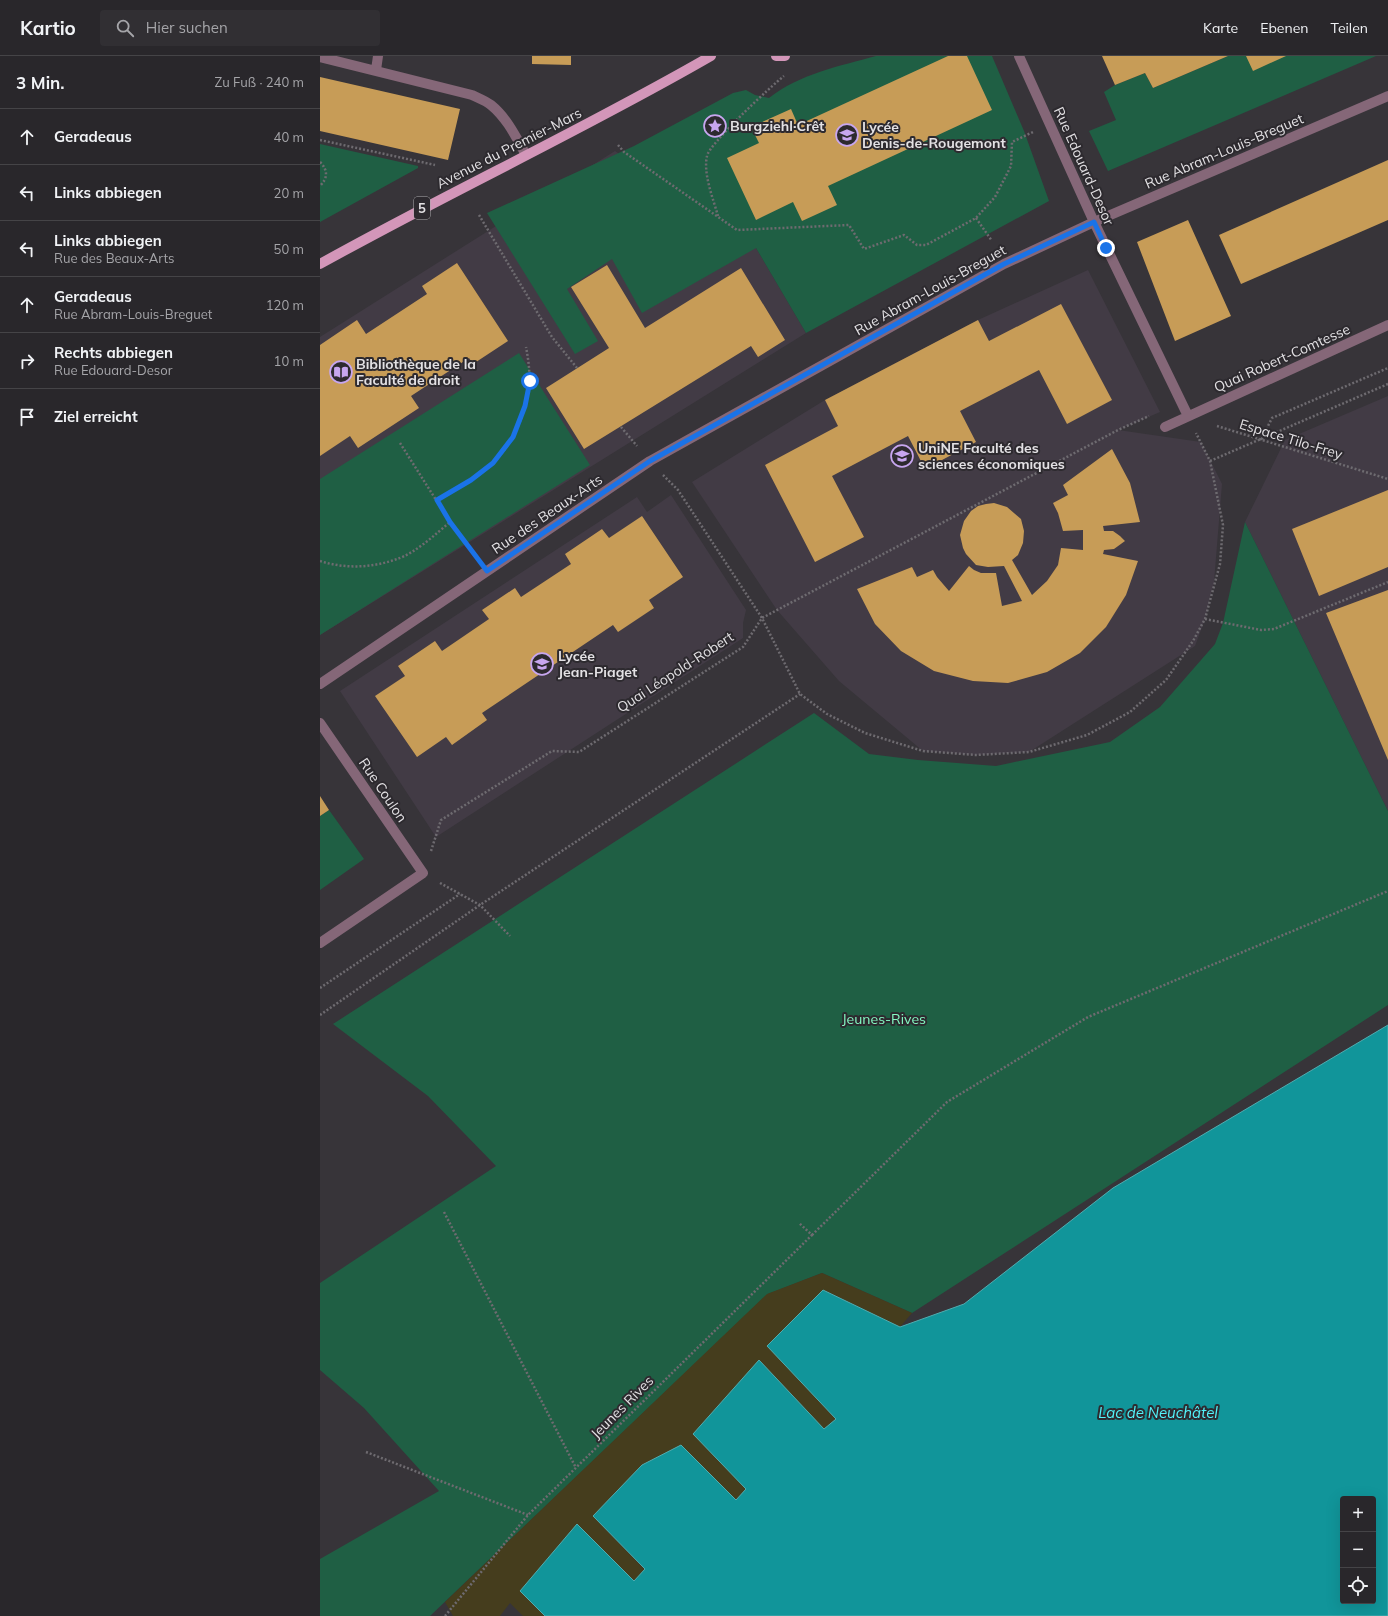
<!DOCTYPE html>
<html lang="de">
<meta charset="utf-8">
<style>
:root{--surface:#29272b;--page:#312f33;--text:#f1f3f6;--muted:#a5a5a9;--line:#454447}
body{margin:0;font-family:Mulish,sans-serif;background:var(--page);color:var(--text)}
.controls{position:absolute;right:12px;bottom:12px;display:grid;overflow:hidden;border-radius:4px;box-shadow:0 4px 16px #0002}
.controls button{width:36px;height:36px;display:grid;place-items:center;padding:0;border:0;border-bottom:1px solid var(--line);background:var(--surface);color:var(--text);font:20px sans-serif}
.stop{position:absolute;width:12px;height:12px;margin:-9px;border:3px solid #1a73e8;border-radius:50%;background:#fff}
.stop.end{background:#1a73e8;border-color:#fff;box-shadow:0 1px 4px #0008}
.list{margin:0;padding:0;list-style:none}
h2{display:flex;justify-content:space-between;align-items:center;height:52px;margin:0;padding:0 16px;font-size:17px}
h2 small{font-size:13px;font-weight:400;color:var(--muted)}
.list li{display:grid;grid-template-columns:26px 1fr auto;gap:12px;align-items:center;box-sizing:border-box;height:56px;padding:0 16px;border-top:1px solid var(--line)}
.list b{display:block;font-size:15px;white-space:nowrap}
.list p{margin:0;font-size:13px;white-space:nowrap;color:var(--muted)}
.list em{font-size:13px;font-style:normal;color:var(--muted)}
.icon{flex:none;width:22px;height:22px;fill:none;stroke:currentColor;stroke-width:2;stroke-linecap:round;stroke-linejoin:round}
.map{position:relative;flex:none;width:1068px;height:1560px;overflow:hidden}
header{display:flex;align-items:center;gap:24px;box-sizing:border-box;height:56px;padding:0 20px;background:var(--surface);border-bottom:1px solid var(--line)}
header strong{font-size:19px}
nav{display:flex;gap:22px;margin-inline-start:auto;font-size:14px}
.search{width:280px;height:36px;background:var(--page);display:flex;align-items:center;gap:10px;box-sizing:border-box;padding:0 14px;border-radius:4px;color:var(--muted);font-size:15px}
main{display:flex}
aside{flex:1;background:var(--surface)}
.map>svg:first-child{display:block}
.built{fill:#423b45}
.green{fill:#1f5f44}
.sand{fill:#453d1d}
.water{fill:#11959a;stroke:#50acb0;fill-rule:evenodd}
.building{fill:#c79c57}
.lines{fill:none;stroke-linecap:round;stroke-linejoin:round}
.path{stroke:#6e6b70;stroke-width:2.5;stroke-dasharray:2 2;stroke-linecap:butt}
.minor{stroke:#856778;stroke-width:10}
.major{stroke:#d396b9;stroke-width:10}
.route{stroke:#1a73e8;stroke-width:5}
.labels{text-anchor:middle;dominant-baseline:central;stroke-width:4;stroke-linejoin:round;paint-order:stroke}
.shield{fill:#2d2a2f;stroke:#acaaae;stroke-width:1}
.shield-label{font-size:13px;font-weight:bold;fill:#e3e1e4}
.poi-label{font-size:14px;font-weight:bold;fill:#e3e1e4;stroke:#2d2a2f;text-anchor:start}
.street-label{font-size:14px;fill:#e3e1e4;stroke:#2d2a2f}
.park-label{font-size:14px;fill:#85f9c3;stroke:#2d2a2f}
.water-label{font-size:15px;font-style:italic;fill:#52f3fa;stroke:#2d2a2f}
</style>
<header>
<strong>Kartio</strong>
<div class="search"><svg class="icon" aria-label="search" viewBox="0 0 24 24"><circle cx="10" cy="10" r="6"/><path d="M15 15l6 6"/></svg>Hier suchen</div>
<nav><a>Karte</a><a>Ebenen</a><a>Teilen</a></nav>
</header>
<main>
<aside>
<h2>3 Min.<small>Zu Fuß · 240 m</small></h2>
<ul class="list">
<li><svg class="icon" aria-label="ahead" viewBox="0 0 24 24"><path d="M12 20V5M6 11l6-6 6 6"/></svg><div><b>Geradeaus</b></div><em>40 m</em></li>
<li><svg class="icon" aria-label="left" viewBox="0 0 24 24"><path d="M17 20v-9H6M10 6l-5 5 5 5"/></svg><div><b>Links abbiegen</b></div><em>20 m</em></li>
<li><svg class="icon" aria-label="left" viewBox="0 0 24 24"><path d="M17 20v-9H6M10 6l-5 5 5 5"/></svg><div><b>Links abbiegen</b><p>Rue des Beaux-Arts</p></div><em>50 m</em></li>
<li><svg class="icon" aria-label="ahead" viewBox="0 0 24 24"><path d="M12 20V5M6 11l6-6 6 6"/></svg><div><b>Geradeaus</b><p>Rue Abram-Louis-Breguet</p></div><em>120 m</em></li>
<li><svg class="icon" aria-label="right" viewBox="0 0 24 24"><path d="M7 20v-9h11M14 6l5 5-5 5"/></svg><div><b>Rechts abbiegen</b><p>Rue Edouard-Desor</p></div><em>10 m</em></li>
<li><svg class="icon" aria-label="arrive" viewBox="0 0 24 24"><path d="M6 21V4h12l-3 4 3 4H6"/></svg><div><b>Ziel erreicht</b></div></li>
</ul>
</aside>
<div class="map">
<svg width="1068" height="1560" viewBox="0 0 1068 1560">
<rect width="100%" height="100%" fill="#373439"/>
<path class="built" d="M295 95 436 192 486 277 0 579V281Z
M768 214 840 356 798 374 881 386 902 428 894 526 885 563 875 590 709 696 656 699 603 695 519 625 457 554 372 426 505 344 658 264Z
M1068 340V755L925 466 965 384Z
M351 439 426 554 423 567V582L116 781 20 635 317 441 327 456Z"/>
<path class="green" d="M556 0H672L704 75 729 145 486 277 436 192 322 257 292 203 247 233 278 285 255 298 167 157 314 90 413 37 426 34 435 39 449 42C479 18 520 10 556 0Z
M908 0H1056L788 115 769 75 796 64 784 36 795 29 825 17 833 32Z
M0 88 98 110V112L0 166Z
M199 297 270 409 0 579V423Z
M925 466 1068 755V949L592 1257 502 1217 448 1238 110 1560H0V1503L119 1435 44 1352 0 1314V1227L176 1110 108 1040 13 968 494 657 549 698 598 704 676 710 790 686 840 651 895 588 903 567Z
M9 754 44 803 0 834V760Z"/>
<path class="sand" d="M502 1217 592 1257 580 1271 504 1234 448 1290 516 1363 504 1373 438 1304 427 1433 415 1444 361 1389 273 1460 325 1514 314 1525 200 1535 225 1560H203L190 1547 180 1560H133L125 1546 447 1238Z"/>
<path class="water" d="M1068 969V1560H225L200 1535 257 1468 314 1525 325 1513 273 1460 322 1409 361 1389 416 1444 426 1433 373 1378 439 1304 504 1373 516 1363 447 1290 503 1234 580 1271 644 1248 793 1132ZM1023 1443H1053V1545H1023Z"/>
<path class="building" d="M212 0H251V9L212 8Z
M628 0H647L672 54 508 130 517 149 482 165 473 146 436 164 407 102 439 87 431 71 471 53 478 69Z
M782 0H908L833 32 825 17 795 29Z
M926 0H966L933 15Z
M0 21 140 53 128 104 0 75Z
M1068 104V164L921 228 899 179Z
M868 164 911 260 855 285 817 186Z
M137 207 188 285 153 308 149 302 91 340 99 352 38 392 30 380 0 400V289L37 264 46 278 107 238 102 230Z
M287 209 325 272 421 212 465 284 438 301 431 290 264 393 226 332 289 292 251 231Z
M741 248 792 344 747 368 719 314 640 355 656 386 605 413 588 380 512 420 544 481 495 506 445 409 518 370 505 344 658 264 669 285Z
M792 393 810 427 820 466 783 470 784 475H793L800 480 805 485 794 493 784 494 783 498 818 505 806 539 786 571 760 597 727 616 688 627 653 625 614 615 581 595 555 568 537 533 592 511 597 521 613 514 617 521 629 535 649 510 654 514 661 517H676L682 550 702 545 684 510 668 511 656 509 646 498 643 492 640 479 644 465 651 455 658 450 666 448 674 447 687 451 701 463 704 475 703 487 698 499 692 504 712 539 727 525 738 509 741 492 763 494V474L743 475 738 457 733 447 748 439 743 429Z
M1068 434V511L999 540 972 473Z
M322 460 363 521 329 544 334 552 298 576 293 569 162 657 167 664 132 689 126 681 97 701 55 640 85 620 78 610 115 585 122 595 169 563 162 554 195 532 201 541 251 508 245 498 282 473 289 482Z
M1068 534V704L1006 557Z
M0 740 9 754 0 760Z"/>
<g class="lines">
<path class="path" d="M0 84 115 109
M298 89 304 96 417 174 529 169 544 193 584 179 597 189H606L656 162 675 141 691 110 692 86 713 76
M0 106C8 114 8 122 0 130
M159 159 232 281 257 312
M398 160C393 142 383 118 387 100 389 88 451 30 464 20
M656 162 672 185
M897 370 1068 423
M301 371 317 390
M941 384 952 362 1068 312
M80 387 130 466 156 500
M890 405 1068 328
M343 419 358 434 442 562 480 638 507 658 545 677 603 695 656 699 709 696 767 679 810 656 846 624 873 585 885 563 900 508 903 469 890 405 876 377
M117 444C136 433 157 423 173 407 194 386 208 354 209 325 210 313 208 302 206 291
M0 505C25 513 52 512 77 503 94 498 116 478 130 466
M885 563 941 574 954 573 1068 526
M111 795 121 764 232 695 259 696 423 591 442 562 798 374 829 360
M120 827 160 849 190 880
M0 932 140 838
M0 959 160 849 480 638
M124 1156 256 1412
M492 1179 627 1046 768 961 1068 835
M46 1396 208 1459
M125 1560 208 1459 492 1179 479 1167"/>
<path class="minor" d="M699 0 774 166 868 360
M0 1 152 39C158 42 166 45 171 49 187 62 196 81 206 99
M56 14 58 0
M845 371 1068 269
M0 628 330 405 684 208 774 166 1068 40
M0 667 103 817 0 887"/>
<path class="major" d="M456 0H465
M0 208C129 136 263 74 391 0"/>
</g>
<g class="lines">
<path class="route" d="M210 325 205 350 193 381 173 407 151 424 117 444 130 466 167 515 330 405 684 208 774 166 786 192"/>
</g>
<defs>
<g id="sight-ring" transform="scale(1.15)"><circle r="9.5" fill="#2d2a2f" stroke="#c7a6ef" stroke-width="1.5"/><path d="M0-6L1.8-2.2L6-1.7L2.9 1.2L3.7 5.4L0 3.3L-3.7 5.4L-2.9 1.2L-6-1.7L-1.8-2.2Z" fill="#c7a6ef"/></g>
<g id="school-ring" transform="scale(1.15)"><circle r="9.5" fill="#2d2a2f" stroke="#c7a6ef" stroke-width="1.5"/><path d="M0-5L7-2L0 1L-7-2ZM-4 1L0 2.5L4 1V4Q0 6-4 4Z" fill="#c7a6ef"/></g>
<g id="library-ring" transform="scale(1.15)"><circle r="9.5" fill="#2d2a2f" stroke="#c7a6ef" stroke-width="1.5"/><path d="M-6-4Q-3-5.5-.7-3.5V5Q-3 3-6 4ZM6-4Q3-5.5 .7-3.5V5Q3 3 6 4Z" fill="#c7a6ef"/></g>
<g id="university-ring" transform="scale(1.15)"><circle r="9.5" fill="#2d2a2f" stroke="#c7a6ef" stroke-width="1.5"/><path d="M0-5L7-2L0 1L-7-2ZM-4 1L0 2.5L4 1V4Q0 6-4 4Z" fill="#c7a6ef"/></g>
</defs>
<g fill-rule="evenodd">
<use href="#sight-ring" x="395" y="70"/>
<use href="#school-ring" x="527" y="79"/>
<use href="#library-ring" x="21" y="316"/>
<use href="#university-ring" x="582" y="400"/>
<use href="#university-ring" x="222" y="608"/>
</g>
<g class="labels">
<rect class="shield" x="94" y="141" width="16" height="22" rx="3"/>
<g class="shield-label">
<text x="102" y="152">5</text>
</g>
<g class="poi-label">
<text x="410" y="70">Burgziehl·Crêt</text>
<text x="542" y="71">Lycée<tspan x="542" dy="16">Denis-de-Rougemont</tspan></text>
<text x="36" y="308">Bibliothèque de la<tspan x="36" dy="16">Faculté de droit</tspan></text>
<text x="598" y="392">UniNE Faculté des<tspan x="598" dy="16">sciences économiques</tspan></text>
<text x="238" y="600">Lycée<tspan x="238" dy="16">Jean-Piaget</tspan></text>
</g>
<g class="street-label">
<text transform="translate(189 92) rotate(-27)">Avenue du Premier-Mars</text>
<text transform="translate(904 95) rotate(-23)">Rue Abram-Louis-Breguet</text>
<text transform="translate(764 110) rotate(66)">Rue Edouard-Desor</text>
<text transform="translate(610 234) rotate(-29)">Rue Abram-Louis-Breguet</text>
<text transform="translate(962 302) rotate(-24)">Quai Robert-Comtesse</text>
<text transform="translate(971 383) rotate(17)">Espace Tilo-Frey</text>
<text transform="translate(227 458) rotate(-34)">Rue des Beaux-Arts</text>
<text transform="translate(355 616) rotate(-33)">Quai Léopold-Robert</text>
<text transform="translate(63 734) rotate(56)">Rue Coulon</text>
<text transform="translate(302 1351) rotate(-45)">Jeunes Rives</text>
</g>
<g class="park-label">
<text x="564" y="963">Jeunes-Rives</text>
</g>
<g class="water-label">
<text x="838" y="1356">Lac de Neuchâtel</text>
</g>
</g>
</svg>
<div class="controls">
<button>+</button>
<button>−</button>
<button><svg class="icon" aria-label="locate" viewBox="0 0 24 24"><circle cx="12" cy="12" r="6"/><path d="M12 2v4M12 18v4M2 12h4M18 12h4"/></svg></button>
</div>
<div class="stop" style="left:210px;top:325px"></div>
<div class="stop end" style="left:786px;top:192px"></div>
</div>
</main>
